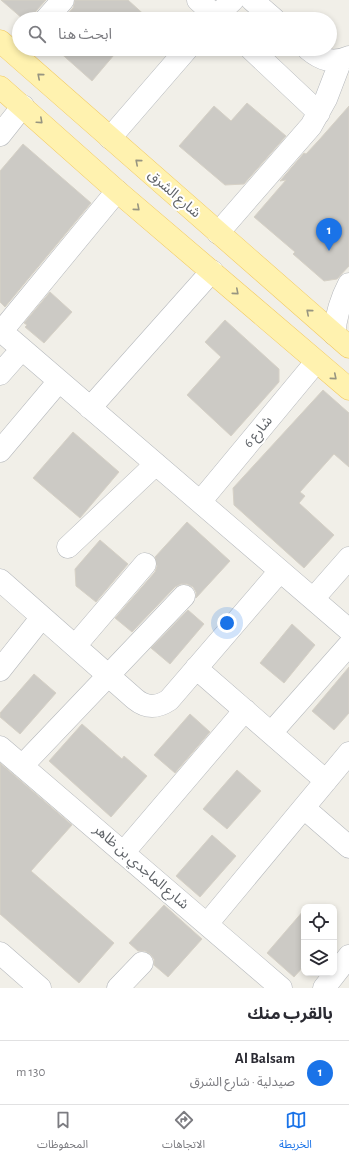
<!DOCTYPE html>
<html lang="ar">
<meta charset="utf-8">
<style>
:root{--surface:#fff;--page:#f7f7f7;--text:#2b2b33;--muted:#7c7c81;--line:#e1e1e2;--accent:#1a73e8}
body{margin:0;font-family:"Alegreya Sans","Noto Sans Arabic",sans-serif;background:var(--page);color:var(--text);direction:rtl}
.controls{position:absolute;right:12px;bottom:12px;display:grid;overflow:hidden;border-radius:8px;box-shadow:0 2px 6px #0003}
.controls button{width:36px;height:36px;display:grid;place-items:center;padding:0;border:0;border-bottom:1px solid var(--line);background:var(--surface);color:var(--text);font:20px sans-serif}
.you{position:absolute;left:227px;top:623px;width:14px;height:14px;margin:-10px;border:3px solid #fff;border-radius:50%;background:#1a73e8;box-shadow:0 0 0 6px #1a73e833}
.badge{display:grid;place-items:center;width:26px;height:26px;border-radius:50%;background:var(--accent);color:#fff;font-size:13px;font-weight:700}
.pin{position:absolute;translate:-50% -33px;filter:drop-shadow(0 1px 2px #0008)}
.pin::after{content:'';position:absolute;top:21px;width:14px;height:12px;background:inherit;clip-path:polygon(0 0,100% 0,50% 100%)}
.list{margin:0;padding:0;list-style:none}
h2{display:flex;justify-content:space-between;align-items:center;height:52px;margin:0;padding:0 16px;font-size:17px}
h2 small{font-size:13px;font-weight:400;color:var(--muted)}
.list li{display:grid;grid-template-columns:26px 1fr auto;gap:12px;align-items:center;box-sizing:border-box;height:64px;padding:0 16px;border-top:1px solid var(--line)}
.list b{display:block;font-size:15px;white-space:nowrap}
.list p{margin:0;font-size:13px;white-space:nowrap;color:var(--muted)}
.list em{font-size:13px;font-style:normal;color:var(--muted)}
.icon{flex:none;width:22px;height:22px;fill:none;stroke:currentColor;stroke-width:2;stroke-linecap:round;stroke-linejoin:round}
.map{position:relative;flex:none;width:349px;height:988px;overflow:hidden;direction:ltr}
.search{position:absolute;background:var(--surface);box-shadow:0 2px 6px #0003;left:12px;right:12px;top:12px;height:44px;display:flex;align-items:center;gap:10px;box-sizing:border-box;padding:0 14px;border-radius:22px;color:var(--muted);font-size:15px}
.sheet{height:116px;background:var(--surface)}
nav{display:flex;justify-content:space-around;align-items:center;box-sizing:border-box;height:56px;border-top:1px solid var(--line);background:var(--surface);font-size:11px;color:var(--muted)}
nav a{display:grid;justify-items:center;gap:2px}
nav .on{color:var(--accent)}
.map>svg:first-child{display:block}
.building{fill:#cccac5;stroke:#d6d1c6}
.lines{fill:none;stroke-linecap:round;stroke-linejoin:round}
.minor-casing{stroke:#b5b8bc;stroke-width:23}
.major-casing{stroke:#f2c960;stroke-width:23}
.minor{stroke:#fff;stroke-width:22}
.major{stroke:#fff2af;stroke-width:22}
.oneway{stroke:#979581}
.labels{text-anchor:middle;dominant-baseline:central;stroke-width:4;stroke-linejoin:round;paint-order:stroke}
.street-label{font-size:14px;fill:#5f6368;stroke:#fff}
</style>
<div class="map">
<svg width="349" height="988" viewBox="0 0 349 988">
<rect width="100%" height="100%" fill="#f1efe8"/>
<path class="building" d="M1 0H46L36 11 34 19H23Z
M75 0H128L149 19H63L73 8Z
M56 49H119L92 81Z
M247 103 286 136 244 184 225 185 179 146 214 106 231 121Z
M349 106V266L337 279 324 281 293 254 295 252 254 217 286 180 280 181 304 153 306 154 319 140Z
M23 144 91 203 5 307 0 302V171Z
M50 292 72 312 44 343 25 327 27 325 24 323Z
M225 320 279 369V382L231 436 187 395 221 357 205 342Z
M323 390 349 413V467L334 454 300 492 305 496 299 503 334 535 304 568 234 505 233 488Z
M73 432 119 472 80 518 33 478Z
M187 522 230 561 196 598V592L193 587 187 584H181L175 587 132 632 115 618 155 572 157 566 155 557Z
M100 540 128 564 96 602 76 586 75 569Z
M188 610 204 624 170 664 151 648Z
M292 624 315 645 284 683 260 663Z
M349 667V713L334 730 312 711Z
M34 674 56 693 20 734 0 717V713Z
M190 714 210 732 175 773 154 755Z
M82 724 122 759 124 756 147 776 111 817 49 761Z
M0 763 72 825 31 871 114 943 79 983 0 914Z
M237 770 261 791 227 829 203 809Z
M212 835 236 856 200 897 176 876Z
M164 905 202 939 168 977 154 965V959L150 954 145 951H138L129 943Z
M304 910V966L294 977 267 953Z"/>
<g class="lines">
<g class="minor-casing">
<path id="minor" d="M198 0 219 19
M252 0 274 19
M46 19 63 0
M213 19 233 0
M251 49 319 113
M308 49C321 60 333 64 349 57
M0 135 23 106
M110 138 187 49
M218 233 311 126 326 99 341 60
M0 330 349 630
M1 332 117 191
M334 334C336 316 340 301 349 284
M0 374 22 349
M90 408 212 271
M0 451 59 381
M200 502 316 362
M68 547 156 464
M0 580 135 699C146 708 157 708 169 700L280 571
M313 599 349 558
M75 646 145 564
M196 668 326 781
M0 670 42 617
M271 733 349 645
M0 747 281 988
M22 766 184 596
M304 808 349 847
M123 853 245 710
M207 924 349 753
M0 953 40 988
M118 988 142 963
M324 988 349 956"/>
</g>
<g class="major-casing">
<path id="major" d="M0 41 349 347
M0 87 117 191 349 389"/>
</g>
<use href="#minor" class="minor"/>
<use href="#major" class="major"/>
</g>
<defs><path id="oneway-chevron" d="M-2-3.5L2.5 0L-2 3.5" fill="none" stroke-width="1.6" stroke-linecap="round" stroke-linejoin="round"/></defs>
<g class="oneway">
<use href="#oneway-chevron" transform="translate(40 76) rotate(-139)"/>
<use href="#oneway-chevron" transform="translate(40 121) rotate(42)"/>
<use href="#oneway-chevron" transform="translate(138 162) rotate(-139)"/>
<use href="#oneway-chevron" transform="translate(137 208) rotate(41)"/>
<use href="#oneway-chevron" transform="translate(236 292) rotate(41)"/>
<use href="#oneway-chevron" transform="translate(309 312) rotate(-139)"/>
<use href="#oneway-chevron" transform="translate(334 377) rotate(40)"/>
</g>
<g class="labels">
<g class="street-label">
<text transform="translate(174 194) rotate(41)">شارع الشرق</text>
<text transform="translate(258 432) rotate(-50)">شارع 6</text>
<text transform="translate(141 867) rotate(41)">شارع الماجدي بن ظاهر</text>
</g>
</g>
</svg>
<div class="controls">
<button><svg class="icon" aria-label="locate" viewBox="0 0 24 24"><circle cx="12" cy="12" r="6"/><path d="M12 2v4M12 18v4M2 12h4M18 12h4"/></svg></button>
<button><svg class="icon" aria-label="layers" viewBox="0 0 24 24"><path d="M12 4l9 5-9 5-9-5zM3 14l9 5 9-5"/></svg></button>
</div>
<div class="you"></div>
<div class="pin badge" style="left:329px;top:251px">1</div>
<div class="search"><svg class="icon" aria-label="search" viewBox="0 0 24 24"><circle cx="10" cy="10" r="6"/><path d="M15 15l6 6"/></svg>ابحث هنا</div>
</div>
<section class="sheet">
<h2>بالقرب منك<small></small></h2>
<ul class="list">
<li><span class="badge">1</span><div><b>Al Balsam</b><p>صيدلية · شارع الشرق</p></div><em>130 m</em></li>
</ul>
</section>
<nav>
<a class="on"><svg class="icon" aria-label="map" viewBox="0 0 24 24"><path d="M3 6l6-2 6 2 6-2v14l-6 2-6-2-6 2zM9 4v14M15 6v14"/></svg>الخريطة</a>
<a><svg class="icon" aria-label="directions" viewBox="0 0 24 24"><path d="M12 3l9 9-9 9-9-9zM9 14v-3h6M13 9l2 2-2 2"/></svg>الاتجاهات</a>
<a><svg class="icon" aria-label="saved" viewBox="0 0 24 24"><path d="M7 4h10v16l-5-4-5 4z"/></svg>المحفوظات</a>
</nav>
